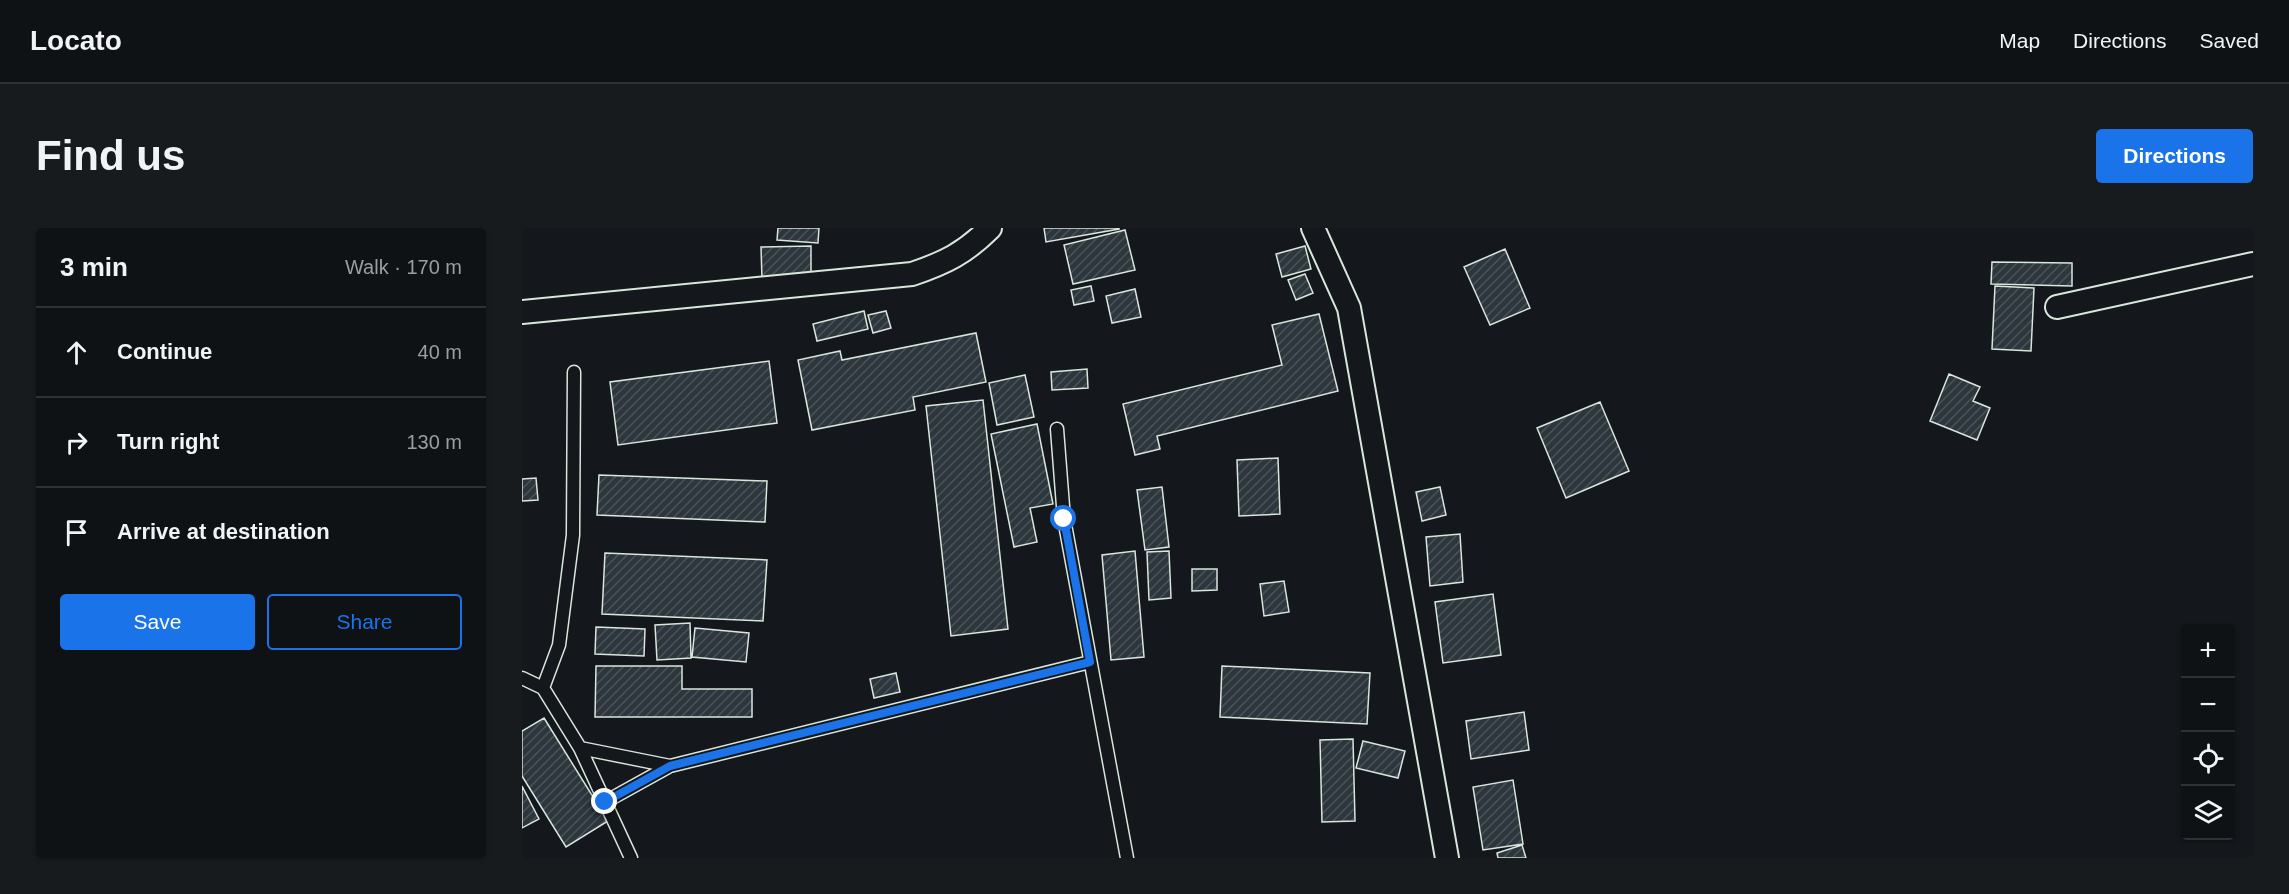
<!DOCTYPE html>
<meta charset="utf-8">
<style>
:root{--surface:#0f1215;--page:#181b1e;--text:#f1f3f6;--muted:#9b9ea0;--line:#2f3234;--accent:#1a73e8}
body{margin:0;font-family:Arial,sans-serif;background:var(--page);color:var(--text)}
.controls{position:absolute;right:18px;bottom:18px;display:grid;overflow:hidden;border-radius:6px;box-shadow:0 2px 4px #0004}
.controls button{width:54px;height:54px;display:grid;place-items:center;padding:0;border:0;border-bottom:2px solid var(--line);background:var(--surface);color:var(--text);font:30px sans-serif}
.stop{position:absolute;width:18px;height:18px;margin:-14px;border:4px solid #1a73e8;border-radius:50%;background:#fff}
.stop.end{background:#1a73e8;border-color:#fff;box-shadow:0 2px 6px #0008}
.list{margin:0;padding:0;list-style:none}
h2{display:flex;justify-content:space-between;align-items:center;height:78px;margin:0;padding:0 24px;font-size:26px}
h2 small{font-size:20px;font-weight:400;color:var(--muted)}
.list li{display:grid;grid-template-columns:39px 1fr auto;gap:18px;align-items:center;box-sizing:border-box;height:90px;padding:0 24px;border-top:2px solid var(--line)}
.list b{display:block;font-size:22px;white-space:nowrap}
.list em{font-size:20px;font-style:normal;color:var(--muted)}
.actions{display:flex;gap:12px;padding:18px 24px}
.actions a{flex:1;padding:14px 0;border:2px solid var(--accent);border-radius:6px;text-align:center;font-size:21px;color:var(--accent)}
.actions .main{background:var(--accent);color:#fff}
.icon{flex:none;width:33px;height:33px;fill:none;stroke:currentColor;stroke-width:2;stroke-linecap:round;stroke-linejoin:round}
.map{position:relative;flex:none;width:1731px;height:630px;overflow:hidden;border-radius:6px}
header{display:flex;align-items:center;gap:36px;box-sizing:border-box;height:84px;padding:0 30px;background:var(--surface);border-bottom:2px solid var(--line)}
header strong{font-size:28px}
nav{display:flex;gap:33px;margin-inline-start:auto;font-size:21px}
.intro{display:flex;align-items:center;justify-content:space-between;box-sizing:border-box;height:144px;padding:0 36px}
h1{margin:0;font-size:42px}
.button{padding:15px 27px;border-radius:6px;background:var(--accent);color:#fff;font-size:21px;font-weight:700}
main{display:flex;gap:36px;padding:0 36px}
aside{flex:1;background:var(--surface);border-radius:6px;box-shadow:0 2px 4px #0004}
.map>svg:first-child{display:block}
.building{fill:url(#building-hatch);stroke:#d8e6dc;stroke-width:1.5}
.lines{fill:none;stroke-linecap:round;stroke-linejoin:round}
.service-casing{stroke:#d8e6dc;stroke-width:15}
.minor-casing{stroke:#d8e6dc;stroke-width:26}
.service{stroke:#14181c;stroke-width:12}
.minor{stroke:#14181c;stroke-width:22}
.route{stroke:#1a73e8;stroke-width:8}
</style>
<header>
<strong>Locato</strong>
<nav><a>Map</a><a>Directions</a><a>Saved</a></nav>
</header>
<div class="intro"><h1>Find us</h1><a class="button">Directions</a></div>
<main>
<aside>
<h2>3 min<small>Walk · 170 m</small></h2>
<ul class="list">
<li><svg class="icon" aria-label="ahead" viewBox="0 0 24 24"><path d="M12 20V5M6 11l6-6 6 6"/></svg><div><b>Continue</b></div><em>40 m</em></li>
<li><svg class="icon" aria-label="right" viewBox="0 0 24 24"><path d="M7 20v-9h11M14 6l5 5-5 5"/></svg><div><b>Turn right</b></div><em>130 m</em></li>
<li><svg class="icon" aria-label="arrive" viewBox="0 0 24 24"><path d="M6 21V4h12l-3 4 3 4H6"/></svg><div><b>Arrive at destination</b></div></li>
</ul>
<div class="actions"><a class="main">Save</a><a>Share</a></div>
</aside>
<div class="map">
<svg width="1731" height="630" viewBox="0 0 1731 630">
<defs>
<pattern id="building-hatch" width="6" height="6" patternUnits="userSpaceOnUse" patternTransform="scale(1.5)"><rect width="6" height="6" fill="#2c363c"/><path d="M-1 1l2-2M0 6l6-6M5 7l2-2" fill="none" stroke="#4a5358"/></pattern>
</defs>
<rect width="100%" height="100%" fill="#14181c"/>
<path class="building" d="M256 0H297L296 15 255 12Z
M522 0H597V1L524 14Z
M603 2 613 42 551 56 542 17Z
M289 18V50L240 51 239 19Z
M783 18 789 41 760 49 754 26Z
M983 21 1008 80 968 97 942 39Z
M1470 34 1550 35V58L1469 56Z
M783 46 791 65 774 72 766 52Z
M569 58 572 73 552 77 549 62Z
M1473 58 1512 60 1509 123 1470 121Z
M613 61 619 89 590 95 584 68Z
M342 83 346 101 295 113 291 96Z
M364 83 369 100 351 105 346 87Z
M797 86 816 163 635 208 638 221 613 227 601 176 760 137 750 97Z
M454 105 464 154 391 169 393 182 290 202 276 132 318 123 320 132Z
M247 133 255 195 96 217 88 154Z
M565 141 566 160 530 162 529 144Z
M1427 146 1458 159 1451 173 1468 180 1455 212 1408 193Z
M503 147 512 189 475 197 467 155Z
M461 172 486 401 429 408 404 178Z
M1078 174 1107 243 1044 270 1015 200Z
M515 196 531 276 508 280 515 314 492 319 469 206Z
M756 230 758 286 717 288 715 232Z
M77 247 245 253 243 294 75 287Z
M14 250 16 272 0 273V251Z
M640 259 647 319 623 322 615 262Z
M918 259 924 287 900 293 894 264Z
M938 306 941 354 908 358 904 309Z
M613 323 622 429 589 432 580 327Z
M647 323 649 370 627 372 625 324Z
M83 325 245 332 241 393 80 386Z
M670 341H695V362L670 363Z
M762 353 767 384 742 388 738 356Z
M971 366 979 427 921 435 913 374Z
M168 395 169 430 135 432 133 397Z
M74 399 123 401 122 428 73 426Z
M173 400 227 405 224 434 170 429Z
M74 438H160V461H230V489H73Z
M700 438 848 445 845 496 698 489Z
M374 445 378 464 352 470 348 451Z
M1002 484 1007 522 949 531 944 493Z
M22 490 86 593 44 619 0 548V503Z
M831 511 833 593 800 594 798 512Z
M841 513 883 523 876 550 834 540Z
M991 552 1001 616 961 622 951 559Z
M0 558 17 591 0 600Z
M1000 617 1004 630H976L975 625Z"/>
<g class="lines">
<g class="service-casing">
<path id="service" d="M535 201 542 291 605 630
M0 450 21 460 58 520 109 630
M21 460 37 417 51 307 52 144
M58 520 148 538
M83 574 148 538 568 434"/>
</g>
<g class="minor-casing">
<path id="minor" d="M791 0 827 80 925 630
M1535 79 1731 36
M0 84 390 46C423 35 443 25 468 0"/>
</g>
<use href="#service" class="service"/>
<use href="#minor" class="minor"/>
</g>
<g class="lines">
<path class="route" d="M83 574 148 538 568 434 542 291"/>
</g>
</svg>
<div class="controls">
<button>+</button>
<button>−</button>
<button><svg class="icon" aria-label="locate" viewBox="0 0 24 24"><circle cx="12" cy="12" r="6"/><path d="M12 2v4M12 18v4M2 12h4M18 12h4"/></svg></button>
<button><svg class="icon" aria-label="layers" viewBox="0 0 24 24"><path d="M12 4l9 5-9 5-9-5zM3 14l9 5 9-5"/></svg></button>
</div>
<div class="stop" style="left:542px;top:291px"></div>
<div class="stop end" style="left:83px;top:574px"></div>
</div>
</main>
